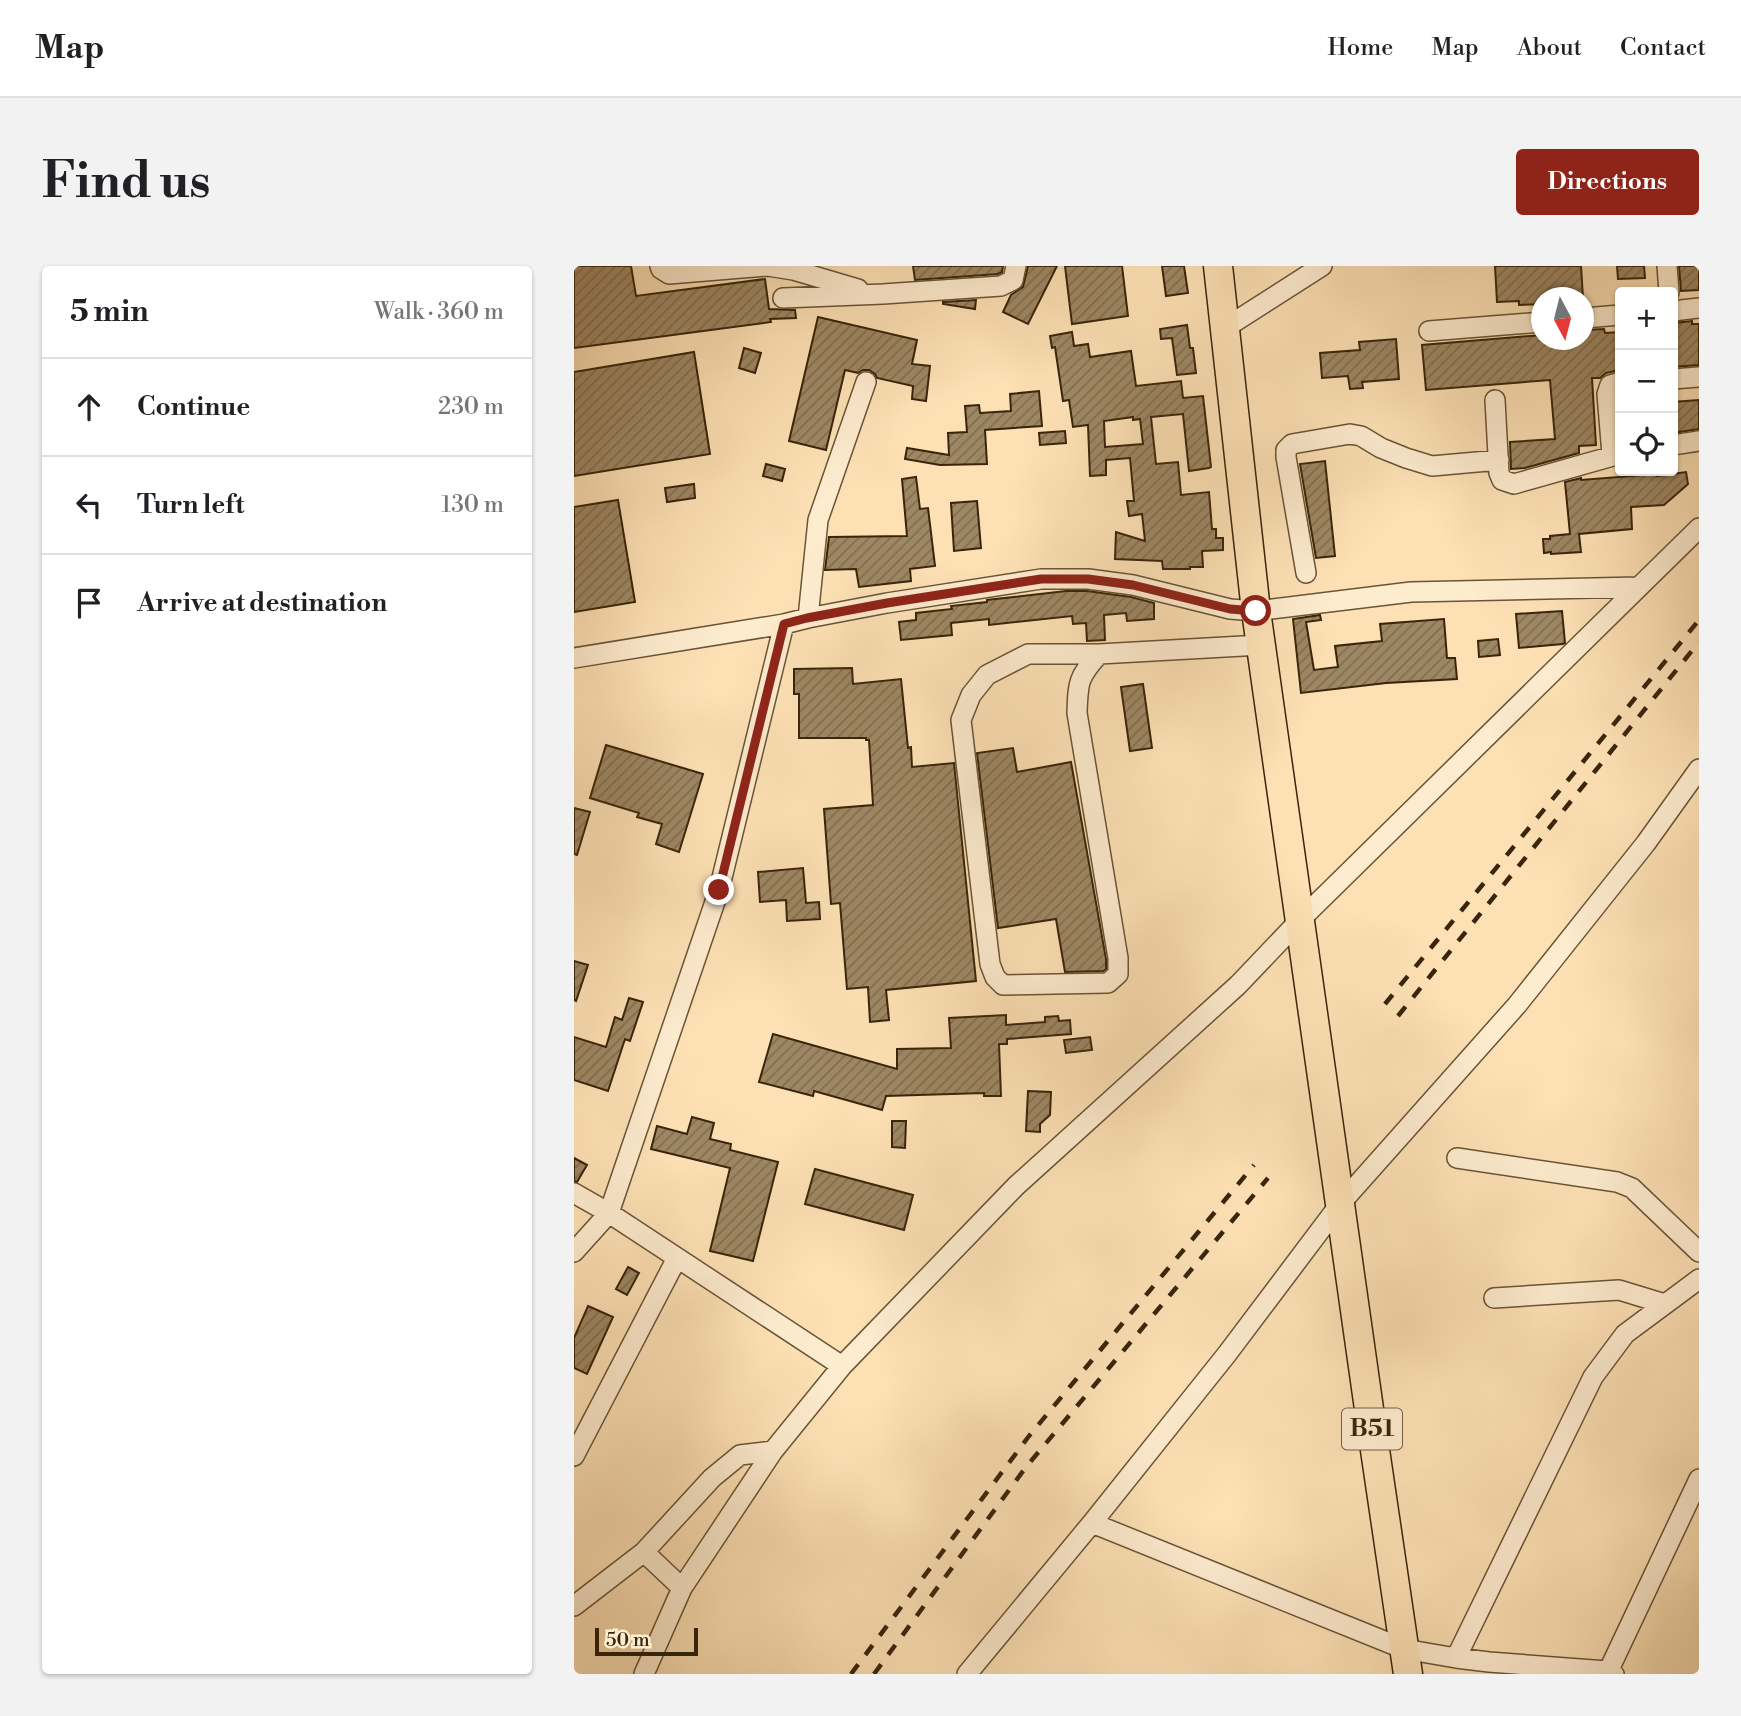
<!DOCTYPE html>
<meta charset="utf-8">
<style>
:root{--surface:#fff;--page:#f2f2f2;--text:#202124;--muted:#757577;--line:#e0e0e0;--accent:#8f2418}
body{margin:0;font-family:"Libre Bodoni",serif;background:var(--page);color:var(--text)}
.controls{position:absolute;right:21px;top:21px;display:grid;overflow:hidden;border-radius:7px;box-shadow:0 2px 5px #0004}
.controls button{width:63px;height:63px;display:grid;place-items:center;padding:0;border:0;border-bottom:2px solid var(--line);background:var(--surface);color:var(--text);font:35px sans-serif}
.compass{position:absolute;left:957px;top:21px;width:63px;height:63px;border-radius:50%;background:var(--surface);box-shadow:0 2px 5px #0004;rotate:173deg}
.scale{position:absolute;left:21px;bottom:18px;width:103px;box-sizing:border-box;padding-left:7px;border:4px solid #38250a;border-top:0;font-size:19px;line-height:24px;white-space:nowrap;color:#38250a;-webkit-text-stroke:5px #feeccf;paint-order:stroke}
.stop{position:absolute;width:21px;height:21px;margin:-16px;border:5px solid #8f2418;border-radius:50%;background:#fff}
.stop.end{background:#8f2418;border-color:#fff;box-shadow:0 2px 7px #0008}
.list{margin:0;padding:0;list-style:none}
h2{display:flex;justify-content:space-between;align-items:center;height:91px;margin:0;padding:0 28px;font-size:30px}
h2 small{font-size:23px;font-weight:400;color:var(--muted)}
.list li{display:grid;grid-template-columns:46px 1fr auto;gap:21px;align-items:center;box-sizing:border-box;height:98px;padding:0 28px;border-top:2px solid var(--line)}
.list b{display:block;font-size:26px;white-space:nowrap}
.list em{font-size:23px;font-style:normal;color:var(--muted)}
.icon{flex:none;width:38px;height:38px;fill:none;stroke:currentColor;stroke-width:2;stroke-linecap:round;stroke-linejoin:round}
.map{position:relative;flex:none;width:1125px;height:1408px;overflow:hidden;border-radius:7px}
header{display:flex;align-items:center;gap:42px;box-sizing:border-box;height:98px;padding:0 35px;background:var(--surface);border-bottom:2px solid var(--line)}
header strong{font-size:33px}
nav{display:flex;gap:38px;margin-inline-start:auto;font-size:24px}
.intro{display:flex;align-items:center;justify-content:space-between;box-sizing:border-box;height:168px;padding:0 42px}
h1{margin:0;font-size:49px}
.button{padding:18px 32px;border-radius:7px;background:var(--accent);color:#fff;font-size:24px;font-weight:700}
main{display:flex;gap:42px;padding:0 42px}
aside{flex:1;background:var(--surface);border-radius:7px;box-shadow:0 2px 5px #0004}
.map>svg:first-child{display:block}
.building{fill:url(#building-hatch);stroke:#38250a;stroke-width:2;fill-rule:evenodd}
.lines{fill:none;stroke-linecap:round;stroke-linejoin:round}
.minor-casing{stroke:#695435;stroke-width:22}
.highway-casing{stroke:#38250a;stroke-width:31}
.minor{stroke:#feeccf;stroke-width:19}
.highway{stroke:#fde1b5;stroke-width:28}
.rail{stroke:#38250a;stroke-width:4.5;stroke-dasharray:12 12;stroke-linecap:butt}
.route{stroke:#8f2418;stroke-width:9}
.labels{text-anchor:middle;dominant-baseline:central;stroke-width:5;stroke-linejoin:round;paint-order:stroke}
.shield{fill:#feeccf;stroke:#736145;stroke-width:2}
.shield-label{font-size:24px;font-weight:bold;fill:#38250a}
</style>
<header>
<strong>Map</strong>
<nav><a>Home</a><a>Map</a><a>About</a><a>Contact</a></nav>
</header>
<div class="intro"><h1>Find us</h1><a class="button">Directions</a></div>
<main>
<aside>
<h2>5 min<small>Walk · 360 m</small></h2>
<ul class="list">
<li><svg class="icon" aria-label="ahead" viewBox="0 0 24 24"><path d="M12 20V5M6 11l6-6 6 6"/></svg><div><b>Continue</b></div><em>230 m</em></li>
<li><svg class="icon" aria-label="left" viewBox="0 0 24 24"><path d="M17 20v-9H6M10 6l-5 5 5 5"/></svg><div><b>Turn left</b></div><em>130 m</em></li>
<li><svg class="icon" aria-label="arrive" viewBox="0 0 24 24"><path d="M6 21V4h12l-3 4 3 4H6"/></svg><div><b>Arrive at destination</b></div></li>
</ul>
</aside>
<div class="map">
<svg width="1125" height="1408" viewBox="0 0 1125 1408">
<defs>
<pattern id="building-hatch" width="6" height="6" patternUnits="userSpaceOnUse" patternTransform="scale(1.75)"><rect width="6" height="6" fill="#9e8763"/><path d="M-1 1l2-2M0 6l6-6M5 7l2-2" fill="none" stroke="#826e50"/></pattern>
</defs>
<rect width="100%" height="100%" fill="#fde1b5"/>
<filter id="stains"><feTurbulence type="fractalNoise" baseFrequency=".00286" numOctaves="4"/><feColorMatrix values="0 0 0 0 .2 0 0 0 0 .09 0 0 0 0 .02 0 0 0 .5 -.17"/></filter>
<radialGradient id="worn" r=".72"><stop offset=".6" stop-color="#630" stop-opacity="0"/><stop offset="1" stop-color="#630" stop-opacity=".3"/></radialGradient>
<path class="building" d="M0 0H57L62 30 191 13 195 43 221 44 222 52 196 53 197 56 0 82Z
M339 0H429L428 6 424 8 341 14Z
M454 0H483L454 58 429 46 437 29 449 21Z
M491 0H548L554 50 498 58Z
M588 0H610L614 27 592 30Z
M921 0H1007L1009 32H968V38L945 39V35L923 36Z
M1043 0H1070L1071 12 1044 13Z
M1105 0H1125V24L1107 25Z
M402 34 401 43 369 38V36Z
M244 51 343 74 338 98 356 100 352 135 338 133 339 120 303 112 301 108 295 104H289L284 107 271 104 252 184 215 175Z
M1118 55V58H1125V99L1099 101V57Z
M613 59 616 82H619L622 107 603 109 598 72 587 73 586 63Z
M1030 63 1031 67 1046 66V104L1032 107 1026 112H1018L1022 179 1005 180V187L951 202 937 203 936 176 981 173 976 114 852 124 848 79 968 69V74H1010V64Z
M498 66 500 80 514 78 516 91 557 85 562 120 607 115 609 132 629 130 637 201 635 202 615 205 609 148 577 151 582 198 604 196 607 229 635 226 638 263H642V272H649V284L628 285 629 301H616V303H589L588 295 541 293 542 266 571 275 568 248 555 250 553 235H560L556 192 532 194V209L516 210 514 159 499 161 495 134 489 135 481 81 478 82 476 70ZM559 151V154L566 153 569 178 531 181 530 155Z
M822 73 825 113 788 116 789 122 776 123 774 110 748 112 746 87 786 84 785 76Z
M170 82 187 87 181 107 165 102Z
M120 86 136 188 0 210V106Z
M465 125 468 160 411 164 413 198 366 199 331 193 333 182 375 189 374 167 393 166 391 140 405 139 406 147 437 145 436 128Z
M1125 134V163L1099 167V136Z
M491 165 492 177 466 179 465 167Z
M751 195 761 290 742 292 726 198Z
M192 198 211 203 208 215 189 210Z
M1112 206 1114 218 1090 239 1057 241 1058 263 1005 268 1007 286 977 288V286L970 287 969 273H976V270L996 268 991 216 1007 212V214L1083 208V210Z
M342 211 346 243 354 242 361 300 336 303 337 315 285 321 282 303 251 304 255 271 333 270 328 213Z
M120 218 121 232 93 236 91 222Z
M44 234 61 336 0 346V241Z
M403 235 407 282 380 285 377 237Z
M492 325H513L557 331 580 337V353L553 355 552 347 530 349 531 374 513 375 512 357 499 358 498 350 415 359V353L377 357 378 369 327 374 325 356 342 354V347L378 343 377 340 413 336V334Z
M988 345 991 377 989 378 945 382 942 348Z
M746 349 747 354 732 356 740 404 764 401 761 380 808 375 806 358 870 353 873 392H881L883 413 812 417 727 427 719 353Z
M924 373 926 389 905 391 904 375Z
M278 402 279 418 327 413 334 482 337 481 338 501 380 497 402 715 312 724 315 754 296 756 294 721 273 723 266 637 257 638 250 543 299 539 295 474H292V472H225V428H220V403Z
M569 418 578 482 556 485 547 421Z
M32 479 129 508 105 586 82 578 88 558 63 551 65 547 16 532Z
M439 482 443 506 497 496 532 693V703L529 705 491 706 482 653 424 662 403 487Z
M0 542 16 546 3 589 0 588Z
M229 602 232 637 245 636 246 653 213 655 212 634 186 636 184 606Z
M0 695 14 699 2 735 0 734Z
M55 732 69 736 56 775 51 773 34 825 0 814V771L32 781 41 751 48 754Z
M432 749V759L471 756V751L484 750 485 755 496 754 497 768 433 773V778H425L427 830H410V827L312 830 308 844 240 825 239 830 185 816 199 768 323 803V783L377 782 375 752Z
M516 771 518 784 492 787 490 774Z
M454 825 477 826 476 849 466 858V866L452 865Z
M118 851 140 857 136 873 157 878 156 884 204 896 179 995 136 985 156 902 77 883 83 860 113 868Z
M318 855H332L331 882 318 881Z
M0 892 13 899 3 916 0 915Z
M241 903 339 929 330 964 231 938Z
M54 1001 65 1007 53 1029 42 1023Z
M14 1040 39 1051 13 1108 0 1102V1072Z"/>
<g class="lines">
<g class="minor-casing">
<path id="minor" d="M86 0 87 3 95 8 194 0 219 4 284 23
M1093 0 1095 26
M209 32 309 28 427 20 439 14 442 0
M1099 45 1125 42
M1010 52 1046 49
M651 62 748 0
M855 65 968 56
M1099 113 1125 111
M921 134 925 207 928 214 940 218 1046 188
M1099 179 1125 175
M1038 189 1033 128 1036 119 1046 116
M732 307 712 191V184L718 178 776 168 787 170 807 182 832 192 858 200 925 194
M234 352 244 254 292 116
M525 388C504 411 504 416 503 447L544 692V708L534 717 429 719 421 711 416 698 387 454 397 429 413 409 454 388H525L687 379
M0 392 210 358 234 352 313 337 467 313H514L559 319 656 343 682 345 837 326 1065 321
M883 892 1043 916 1058 922 1125 986
M0 927 35 947 268 1100
M0 986 35 947 145 624 210 358
M920 1032 1045 1024 1091 1038
M0 1190 103 992
M518 1257 830 1383 882 1392 915 1396 1033 1405 1040 1408
M70 1286 108 1322
M0 1340 70 1286 138 1212 166 1189 199 1185
M882 1392 1019 1111 1051 1068 1125 1013
M70 1408 108 1322 199 1185 268 1100 442 920 664 719 725 655 1125 262
M393 1408 518 1257 653 1088 766 938 943 739 1072 577 1125 503
M1033 1408 1125 1213"/>
</g>
<g class="highway-casing">
<path id="highway" d="M644 0 682 345 796 1150 834 1408"/>
</g>
<use href="#minor" class="minor"/>
<use href="#highway" class="highway"/>
<path class="rail" d="M811 738 1125 354
M824 750 1125 376
M277 1408 455 1170 680 899
M300 1408 452 1201 694 912"/>
</g>
<g class="lines">
<path class="route" d="M145 624 210 358 233 352 313 337 467 313H514L559 319 656 343 682 345"/>
</g>
<g class="labels">
<rect class="shield" x="768" y="1142.5" width="60" height="41" rx="5"/>
<g class="shield-label">
<text x="798" y="1163">B51</text>
</g>
</g>
<rect width="100%" height="100%" filter="url(#stains)"/>
<rect width="100%" height="100%" fill="url(#worn)"/>
</svg>
<div class="controls">
<button>+</button>
<button>−</button>
<button><svg class="icon" aria-label="locate" viewBox="0 0 24 24"><circle cx="12" cy="12" r="6"/><path d="M12 2v4M12 18v4M2 12h4M18 12h4"/></svg></button>
</div>
<svg class="compass" viewBox="-18 -18 36 36"><path d="M0-13l5 13h-10z" fill="#e53935"/><path d="M0 13l5-13h-10z" fill="#757577"/></svg>
<div class="scale">50 m</div>
<div class="stop" style="left:682px;top:345px"></div>
<div class="stop end" style="left:145px;top:624px"></div>
</div>
</main>
